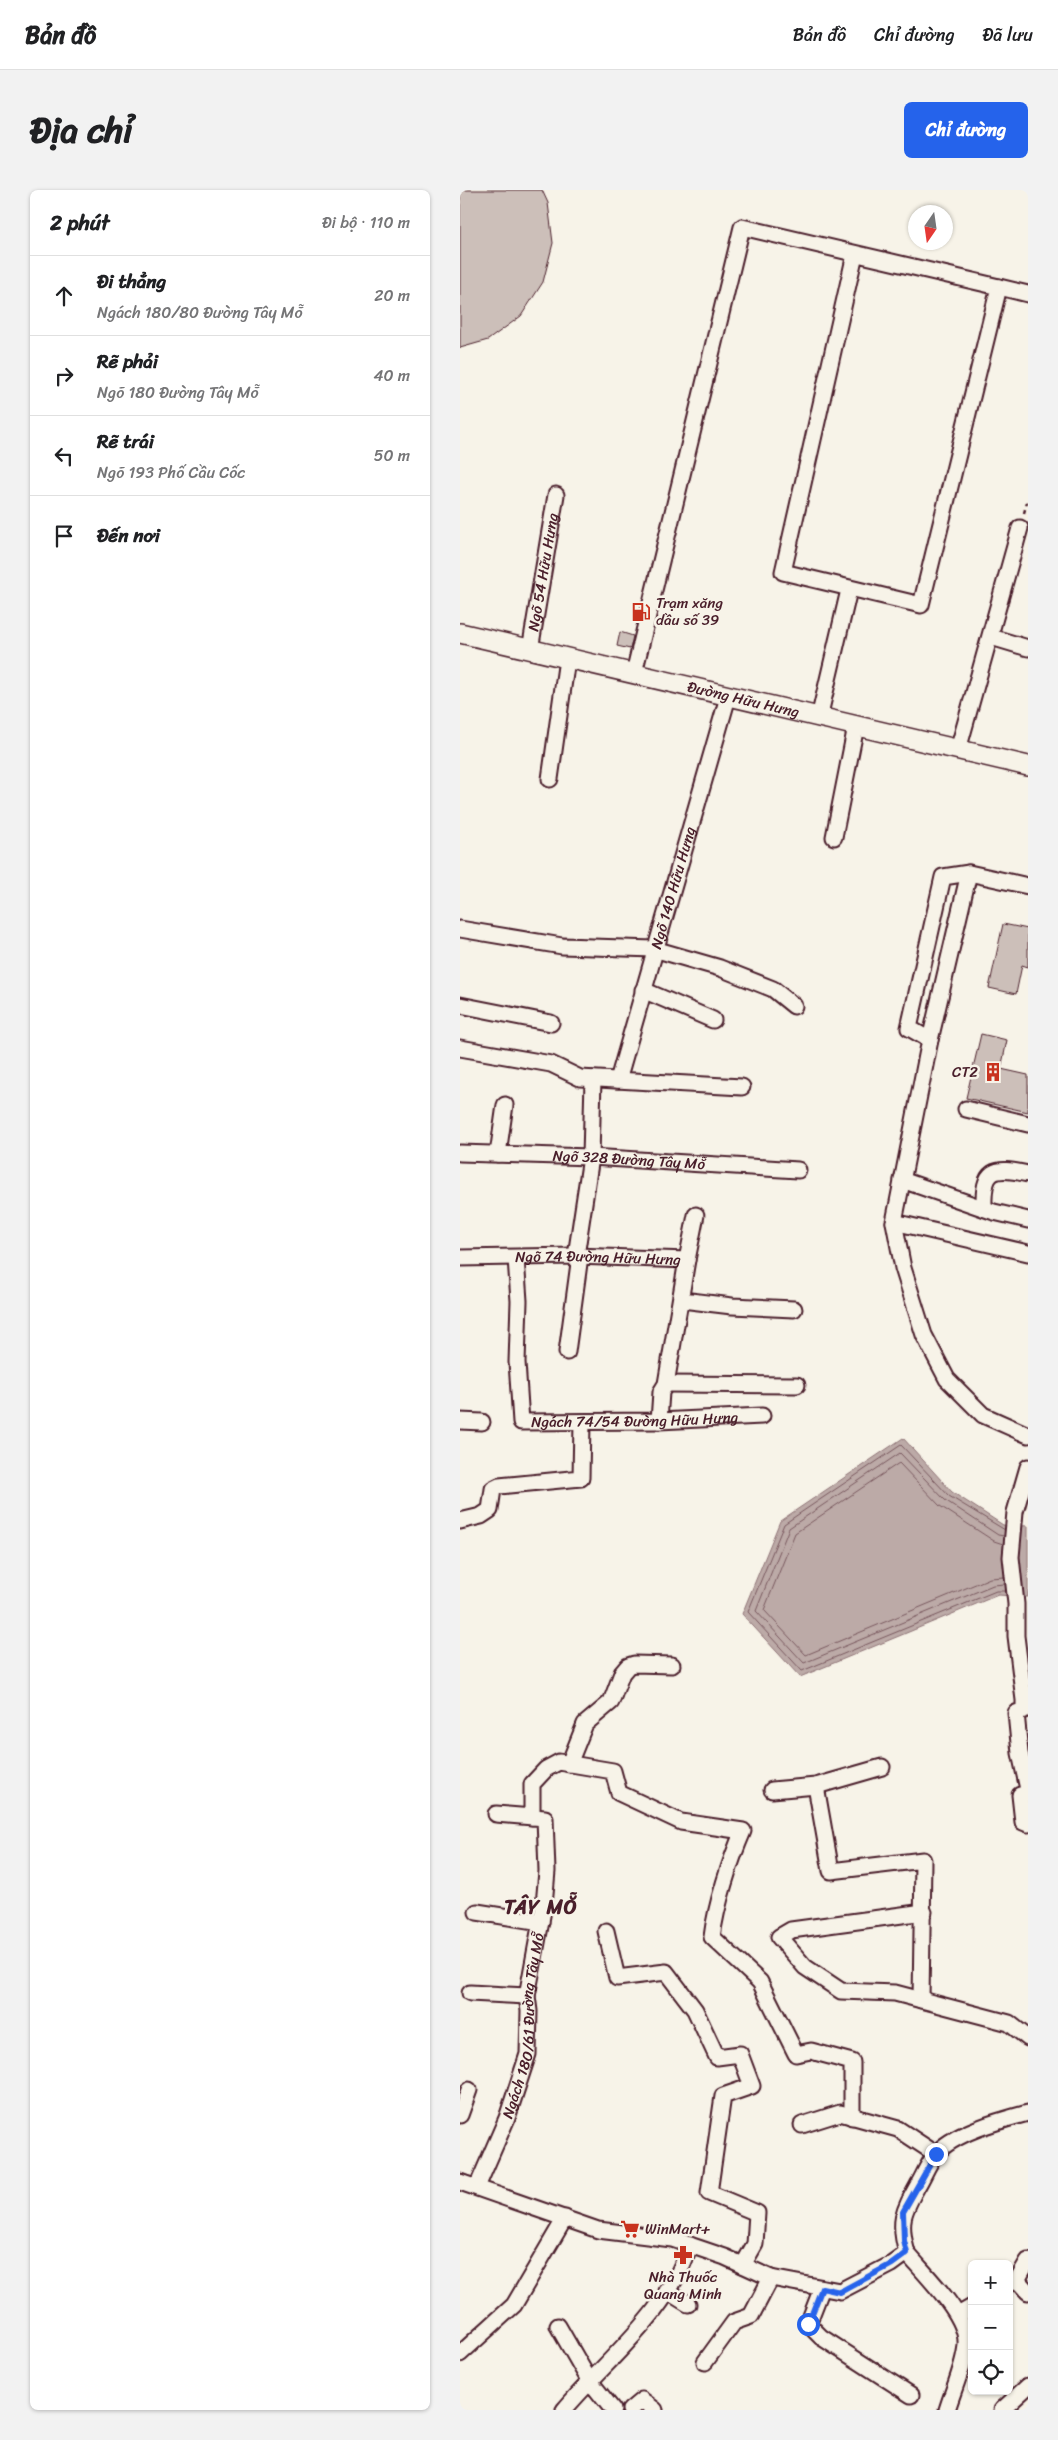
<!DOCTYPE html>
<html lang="vi">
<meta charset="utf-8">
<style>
:root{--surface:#fff;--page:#f2f2f2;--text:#202124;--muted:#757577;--line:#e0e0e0;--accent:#2563eb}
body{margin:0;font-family:Sriracha,sans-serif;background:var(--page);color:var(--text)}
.controls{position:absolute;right:15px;bottom:15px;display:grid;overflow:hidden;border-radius:8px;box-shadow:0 1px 4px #0004}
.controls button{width:45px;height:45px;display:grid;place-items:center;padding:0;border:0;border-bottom:1px solid var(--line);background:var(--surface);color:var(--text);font:25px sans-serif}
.compass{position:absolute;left:448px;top:15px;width:45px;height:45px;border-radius:50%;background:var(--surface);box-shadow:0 1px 4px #0004;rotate:193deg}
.stop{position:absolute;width:15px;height:15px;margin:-11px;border:4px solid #2563eb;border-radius:50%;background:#fff}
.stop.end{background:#2563eb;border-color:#fff;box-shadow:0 1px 5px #0008}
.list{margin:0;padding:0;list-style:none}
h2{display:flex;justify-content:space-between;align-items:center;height:65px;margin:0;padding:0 20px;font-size:21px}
h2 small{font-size:16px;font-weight:400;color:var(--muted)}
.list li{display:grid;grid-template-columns:32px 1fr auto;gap:15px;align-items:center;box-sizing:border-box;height:80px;padding:0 20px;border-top:1px solid var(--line)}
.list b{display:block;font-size:19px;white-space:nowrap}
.list p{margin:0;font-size:16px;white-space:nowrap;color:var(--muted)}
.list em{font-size:16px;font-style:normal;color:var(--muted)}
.icon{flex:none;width:28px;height:28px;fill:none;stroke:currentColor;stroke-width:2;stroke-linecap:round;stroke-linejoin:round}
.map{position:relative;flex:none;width:568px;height:2220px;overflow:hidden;border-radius:8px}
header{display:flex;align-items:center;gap:30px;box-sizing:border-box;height:70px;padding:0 25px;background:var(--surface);border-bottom:1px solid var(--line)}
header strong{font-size:24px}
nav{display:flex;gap:28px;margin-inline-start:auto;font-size:18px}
.intro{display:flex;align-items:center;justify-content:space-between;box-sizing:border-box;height:120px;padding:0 30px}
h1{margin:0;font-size:35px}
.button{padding:12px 22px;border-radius:8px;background:var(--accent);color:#fff;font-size:18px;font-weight:700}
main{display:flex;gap:30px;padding:0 30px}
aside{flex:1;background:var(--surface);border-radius:8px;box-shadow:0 1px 4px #0004}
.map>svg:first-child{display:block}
.water{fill:#bcaaa7;stroke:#8e7275}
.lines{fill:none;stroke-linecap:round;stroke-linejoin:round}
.shore{stroke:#78575d;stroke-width:1}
.building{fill:#ccbfb9;stroke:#4a1f2b}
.minor-casing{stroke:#4a1f2b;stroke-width:19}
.major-casing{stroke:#4a1f2b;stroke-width:22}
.path{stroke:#4a1f2b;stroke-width:2.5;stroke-dasharray:4 4;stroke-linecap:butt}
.minor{stroke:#f7f3e8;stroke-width:15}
.major{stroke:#f7f3e8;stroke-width:19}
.route{stroke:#2563eb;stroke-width:6}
.labels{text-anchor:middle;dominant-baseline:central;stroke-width:5;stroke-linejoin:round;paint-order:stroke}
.street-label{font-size:15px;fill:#4a1f2b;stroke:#f7f3e8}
.poi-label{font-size:15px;fill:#4a1f2b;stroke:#f7f3e8;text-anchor:start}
.district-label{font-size:20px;font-weight:bold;letter-spacing:1px;fill:#4a1f2b;stroke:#f7f3e8}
</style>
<header>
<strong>Bản đồ</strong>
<nav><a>Bản đồ</a><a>Chỉ đường</a><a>Đã lưu</a></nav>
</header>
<div class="intro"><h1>Địa chỉ</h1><a class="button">Chỉ đường</a></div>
<main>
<aside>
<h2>2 phút<small>Đi bộ · 110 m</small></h2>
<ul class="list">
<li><svg class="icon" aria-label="ahead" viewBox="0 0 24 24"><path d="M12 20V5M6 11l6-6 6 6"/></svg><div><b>Đi thẳng</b><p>Ngách 180/80 Đường Tây Mỗ</p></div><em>20 m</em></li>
<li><svg class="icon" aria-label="right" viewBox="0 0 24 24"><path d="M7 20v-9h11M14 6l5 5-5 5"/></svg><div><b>Rẽ phải</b><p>Ngõ 180 Đường Tây Mỗ</p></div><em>40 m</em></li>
<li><svg class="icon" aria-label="left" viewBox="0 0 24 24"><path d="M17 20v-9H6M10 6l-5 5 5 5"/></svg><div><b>Rẽ trái</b><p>Ngõ 193 Phố Cầu Cốc</p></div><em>50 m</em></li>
<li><svg class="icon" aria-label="arrive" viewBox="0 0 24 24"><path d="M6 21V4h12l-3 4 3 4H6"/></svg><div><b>Đến nơi</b></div></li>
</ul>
</aside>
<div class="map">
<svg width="568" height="2220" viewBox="0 0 568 2220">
<rect width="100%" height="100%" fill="#f7f3e8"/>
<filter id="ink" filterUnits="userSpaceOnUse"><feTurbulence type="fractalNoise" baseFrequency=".02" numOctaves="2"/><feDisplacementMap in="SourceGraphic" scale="10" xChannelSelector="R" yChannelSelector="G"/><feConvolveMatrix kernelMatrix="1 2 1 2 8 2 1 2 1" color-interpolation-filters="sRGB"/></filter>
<g filter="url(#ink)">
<path class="water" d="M443 1248 492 1302 543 1335 568 1336V1407L538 1405 340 1487 282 1424 320 1331Z"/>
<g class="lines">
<path class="shore" d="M545 1340 489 1306 441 1255 324 1334 288 1422 342 1481 536 1401H546
M544 1346 538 1345 485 1310 440 1263 329 1338 296 1421 344 1473 533 1395 545 1394
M543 1354 534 1351 480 1316 439 1273 335 1343 304 1420 346 1465 530 1388 544 1387"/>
</g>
<path class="building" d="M0 0H82L88 13 93 53 83 92 61 126 28 150 0 158Z
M160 442 173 446 170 459 157 456Z
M543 734 568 739V777L562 775 556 804 529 798Z
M521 844 547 850 541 879 568 885V922L506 908Z"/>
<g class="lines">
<g class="minor-casing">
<g id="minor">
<path d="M539 97 568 104"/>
<path d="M531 447 568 458"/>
<path id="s1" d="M70 460 96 305"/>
<path d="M174 483 282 37 539 97 461 415 323 382 395 64"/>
<path d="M359 528 389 400"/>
<path d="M498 560 560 338"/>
<path d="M90 589 107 469"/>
<path d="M374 647 396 536"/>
<path d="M509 683 470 850 434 1032 443 1078 464 1145 487 1189 523 1225 568 1245"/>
<path d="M0 739 102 756 194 759 260 778 313 799 334 816"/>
<path d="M183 800 253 830"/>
<path d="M0 815 91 833"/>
<path d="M470 850 449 838 483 687 509 683 568 696"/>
<path d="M0 858 91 874 120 888 282 897"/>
<path id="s2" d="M158 890 268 507"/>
<path d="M506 919 568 934"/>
<path id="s3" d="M0 963 131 967 338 980"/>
<path d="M38 964 45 915"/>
<path d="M442 990 534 1022 568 1030"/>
<path d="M524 1018C523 979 533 976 568 984"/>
<path d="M434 1032 568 1063"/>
<path d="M116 1066 131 967 133 889"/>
<path id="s4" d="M0 1068 116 1066 227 1070 206 1194 201 1202 199 1231"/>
<path id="s5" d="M56 1068 59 1111 57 1172 61 1232 199 1231 302 1226"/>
<path d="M227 1070 236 1025"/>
<path d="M222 1110 272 1116 334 1119"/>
<path d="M107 1162 120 1066"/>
<path d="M206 1194 337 1195"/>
<path d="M0 1231 22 1232"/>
<path d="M568 1277 555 1322 551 1367 556 1414V1446L564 1510V1520L556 1523 560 1563 568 1599"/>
<path d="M0 1331 21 1326 30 1320 33 1299 39 1296 121 1288 122 1232"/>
<path d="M109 1574 125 1534 151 1512 162 1483 168 1476 174 1474 212 1475"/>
<path d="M356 1596 371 1681 463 1670 461 1810"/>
<path d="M312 1600 356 1596 422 1577"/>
<path d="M568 1604 560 1605 563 1632 568 1634"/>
<path d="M72 1627V1594L86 1579 99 1572 153 1581 159 1603 221 1632 283 1641C270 1671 256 1715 252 1747L300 1792 336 1864 351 1861 392 1872V1927"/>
<path d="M17 1722 81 1732"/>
<path d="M464 1722 331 1740 319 1747 345 1777 381 1801 435 1803 549 1833 568 1848"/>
<path d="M146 1741 157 1788 206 1782 235 1820 257 1867 280 1864 292 1896 263 1906 249 2003 297 2023 295 2054 283 2075"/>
<path d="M10 1803 67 1806"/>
<path d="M0 1925 9 1900"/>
<path d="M342 1935 380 1923 438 1939 476 1964"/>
<path d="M0 1992 138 2040 212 2049 265 2067 311 2088 380 2101 432 2074 447 2063"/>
<path id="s6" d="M17 1997 47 1928 68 1864 69 1821 67 1806 84 1715 87 1681 85 1628 36 1624"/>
<path d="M557 2090 568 2102"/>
<path d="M549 2094 557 2090 568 2071"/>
<path d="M362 2098 348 2134 361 2147 451 2205"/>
<path d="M207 2101 228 2114"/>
<path d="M498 2125 512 2117"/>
<path d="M98 2136 129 2190 153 2220"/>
<path d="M0 2164 54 2115 105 2028"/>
<path d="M245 2172 274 2132 291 2126 311 2088"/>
<path d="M104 2220C148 2168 209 2122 230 2055"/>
<path d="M170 2220 182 2210 195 2220"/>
<path d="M487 2220C493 2200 505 2174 506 2154 508 2125 465 2085 447 2063 438 2031 443 2022 458 1995 464 1985 468 1974 475 1965 492 1943 542 1930 568 1923"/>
<path d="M542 2220 568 2196"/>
</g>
</g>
<g class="major-casing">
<g id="major">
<path id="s7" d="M0 443 568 576"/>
</g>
</g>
<path class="path" d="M564 323 568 308"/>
<use href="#minor" class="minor"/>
<use href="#major" class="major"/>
</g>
</g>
<g class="lines" filter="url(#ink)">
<path class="route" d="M348 2134 362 2098 380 2102 432 2074 447 2063 444 2051 443 2022 476 1964"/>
</g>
<defs>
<g id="fuel-bare" transform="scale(1.5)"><path d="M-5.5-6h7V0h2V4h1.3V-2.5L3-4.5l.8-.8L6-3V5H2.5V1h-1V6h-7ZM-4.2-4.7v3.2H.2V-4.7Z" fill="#c8321e" stroke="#f7f3e8" stroke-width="2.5" paint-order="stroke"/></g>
<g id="building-bare" transform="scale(1.5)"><path d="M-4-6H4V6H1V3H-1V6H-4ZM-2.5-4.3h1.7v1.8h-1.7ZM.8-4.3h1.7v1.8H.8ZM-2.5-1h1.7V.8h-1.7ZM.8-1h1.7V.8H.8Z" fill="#c8321e" stroke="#f7f3e8" stroke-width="2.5" paint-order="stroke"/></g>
<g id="supermarket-bare" transform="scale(1.5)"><path d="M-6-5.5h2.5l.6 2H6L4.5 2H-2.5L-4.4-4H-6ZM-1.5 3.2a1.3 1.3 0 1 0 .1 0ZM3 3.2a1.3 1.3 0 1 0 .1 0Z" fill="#c8321e" stroke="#f7f3e8" stroke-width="2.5" paint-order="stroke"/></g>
<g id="pharmacy-bare" transform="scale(1.5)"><path d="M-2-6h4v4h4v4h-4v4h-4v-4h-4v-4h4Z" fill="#c8321e" stroke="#f7f3e8" stroke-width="2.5" paint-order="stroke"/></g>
</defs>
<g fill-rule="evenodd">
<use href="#fuel-bare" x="181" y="422"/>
<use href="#building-bare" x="533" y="882"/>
<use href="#supermarket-bare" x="170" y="2039"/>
<use href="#pharmacy-bare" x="223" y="2065"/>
</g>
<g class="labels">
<g class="street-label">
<text stroke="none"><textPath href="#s1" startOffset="79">Ngõ 54 Hữu Hưng</textPath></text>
<text stroke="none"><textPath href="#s7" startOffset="291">Đường Hữu Hưng</textPath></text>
<text stroke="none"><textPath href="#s2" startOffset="200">Ngõ 140 Hữu Hưng</textPath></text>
<text stroke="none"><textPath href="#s3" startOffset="169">Ngõ 328 Đường Tây Mỗ</textPath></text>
<text stroke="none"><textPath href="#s4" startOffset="138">Ngõ 74 Đường Hữu Hưng</textPath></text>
<text stroke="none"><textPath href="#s5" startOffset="278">Ngách 74/54 Đường Hữu Hưng</textPath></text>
<text stroke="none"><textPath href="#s6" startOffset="170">Ngách 180/61 Đường Tây Mỗ</textPath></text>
</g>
<g class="poi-label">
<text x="196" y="413">Trạm xăng<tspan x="196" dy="17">dầu số 39</tspan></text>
<text x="518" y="882" text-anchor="end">CT2</text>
<text x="185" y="2039">WinMart+</text>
<text x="223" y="2087" text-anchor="middle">Nhà Thuốc<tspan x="223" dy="17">Quang Minh</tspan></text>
</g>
<g class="district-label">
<text x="81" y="1717">TÂY MỖ</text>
</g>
</g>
</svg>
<div class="controls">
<button>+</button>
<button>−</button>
<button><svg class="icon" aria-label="locate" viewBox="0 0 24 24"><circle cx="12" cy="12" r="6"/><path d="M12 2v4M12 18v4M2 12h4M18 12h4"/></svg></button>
</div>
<svg class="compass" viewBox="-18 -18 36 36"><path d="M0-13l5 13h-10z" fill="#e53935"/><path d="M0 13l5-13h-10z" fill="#757577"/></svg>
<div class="stop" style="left:348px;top:2134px"></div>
<div class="stop end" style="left:476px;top:1964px"></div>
</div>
</main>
